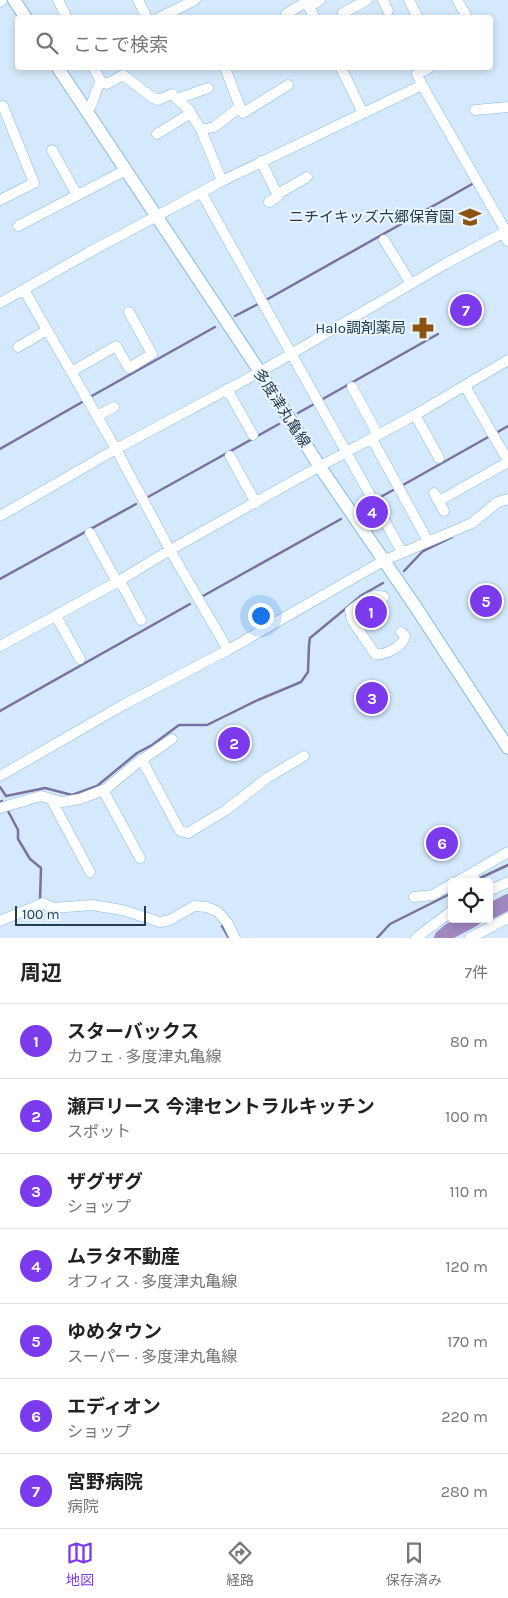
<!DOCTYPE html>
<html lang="ja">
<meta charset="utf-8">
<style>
:root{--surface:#fff;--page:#f2f2f2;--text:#222;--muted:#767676;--line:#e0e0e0;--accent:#7c3aed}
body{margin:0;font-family:Karla,"Noto Sans JP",sans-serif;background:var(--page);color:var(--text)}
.controls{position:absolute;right:15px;bottom:15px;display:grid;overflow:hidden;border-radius:5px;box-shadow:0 2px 8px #0003}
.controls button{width:45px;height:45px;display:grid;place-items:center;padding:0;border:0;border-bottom:1px solid var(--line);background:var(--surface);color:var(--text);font:25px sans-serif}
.scale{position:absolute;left:15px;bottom:12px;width:131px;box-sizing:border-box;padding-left:5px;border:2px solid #253c4e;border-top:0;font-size:14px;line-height:18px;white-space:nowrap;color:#253c4e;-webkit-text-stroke:4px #eaf5fe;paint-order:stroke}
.you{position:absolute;left:260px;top:615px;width:18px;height:18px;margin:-12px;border:4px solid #fff;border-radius:50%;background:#1a73e8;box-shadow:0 0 0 8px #1a73e833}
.badge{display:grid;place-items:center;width:32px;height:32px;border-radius:50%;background:var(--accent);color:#fff;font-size:16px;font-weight:700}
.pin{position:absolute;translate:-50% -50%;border:2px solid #fff;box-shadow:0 1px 5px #0006}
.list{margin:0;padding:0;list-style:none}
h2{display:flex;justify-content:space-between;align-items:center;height:65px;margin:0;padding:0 20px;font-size:21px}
h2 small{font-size:16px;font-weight:400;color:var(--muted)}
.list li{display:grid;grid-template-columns:32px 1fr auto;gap:15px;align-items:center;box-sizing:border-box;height:75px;padding:0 20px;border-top:1px solid var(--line)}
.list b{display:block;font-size:19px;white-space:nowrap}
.list p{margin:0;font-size:16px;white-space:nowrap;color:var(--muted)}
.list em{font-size:16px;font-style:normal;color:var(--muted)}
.icon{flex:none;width:28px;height:28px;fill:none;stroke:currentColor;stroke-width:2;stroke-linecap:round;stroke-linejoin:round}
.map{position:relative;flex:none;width:508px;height:938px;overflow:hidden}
.search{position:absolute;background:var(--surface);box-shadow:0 2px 8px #0003;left:15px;right:15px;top:15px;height:55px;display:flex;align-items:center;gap:12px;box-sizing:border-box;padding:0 18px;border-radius:5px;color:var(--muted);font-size:19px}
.sheet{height:590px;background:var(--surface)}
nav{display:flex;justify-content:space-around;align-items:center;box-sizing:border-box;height:70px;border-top:1px solid var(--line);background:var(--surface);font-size:14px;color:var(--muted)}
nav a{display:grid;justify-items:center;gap:2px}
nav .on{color:var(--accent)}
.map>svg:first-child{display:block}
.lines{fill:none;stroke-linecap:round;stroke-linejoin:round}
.stream{stroke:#7b719e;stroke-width:2.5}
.river{stroke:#a088c1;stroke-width:16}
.minor-casing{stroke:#83bae6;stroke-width:11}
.major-casing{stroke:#83bae6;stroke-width:14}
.minor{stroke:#fff;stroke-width:10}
.major{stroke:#fff;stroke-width:12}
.labels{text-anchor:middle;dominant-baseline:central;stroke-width:4;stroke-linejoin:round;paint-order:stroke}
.poi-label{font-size:15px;fill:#253c4e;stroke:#eaf5fe;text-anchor:end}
.street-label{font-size:15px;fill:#253c4e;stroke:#eaf5fe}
</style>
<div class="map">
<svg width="508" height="938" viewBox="0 0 508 938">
<rect width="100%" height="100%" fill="#d4eafc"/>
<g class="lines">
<path class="stream" d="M266 300 474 183
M235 316 260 303
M90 397 215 327
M321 400 438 334
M298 413 316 403
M496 433 508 426
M0 449 84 401
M403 485 490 436
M148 497 279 424
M377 499 395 489
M361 508 372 502
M404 571 423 551 452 537
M0 579 136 504
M203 596 341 519
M0 711 190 604
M0 787 6 796 45 788 72 795 97 786 137 753 152 745 179 725H207L258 700 301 682 308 672 309 645 310 638 362 595 383 583
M0 802 2 801
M8 811 18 830V839L30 859 41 868 40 900
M478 879 508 865
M222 926 229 938
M377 938 390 924 452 893"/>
<path class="river" d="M489 912 508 902
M442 938 450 931 473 919"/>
<g class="minor-casing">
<path id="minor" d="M58 0 67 18
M138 0 147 18
M383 0 388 11
M409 0 418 18
M457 0 466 15
M0 2 2 0
M309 7 320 0
M343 13 367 0
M286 14 306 2 315 18
M159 18 195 0
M94 68 101 82 107 84 123 75 153 98 158 100 172 94 189 110 201 130 222 181
M225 68 240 107
M341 68 363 113
M429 68 417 74 422 85 504 228 503 233 508 241
M177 99 208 88
M0 107 3 106 34 183 0 200
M475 110 508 107
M87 111C95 104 93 92 101 82
M201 130 214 127 240 107 243 113 288 85
M157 134 191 113
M52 150 77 195
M261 161 278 196 269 202
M201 192 402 552
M278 194 307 177
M18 226 126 170
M384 240 411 284
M24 290 116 449 170 550 228 650
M0 303 88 253 222 181 422 85
M18 347 47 330
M71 372 116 346 129 368 152 354 129 312
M465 386 508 461
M352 387 378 435
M227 389 253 435
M415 415 439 458
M97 416 114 407
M372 439 428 541
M230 456 256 503
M434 493 444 511
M439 501 508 462
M0 516 116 449 260 372 445 264 503 233
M90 533 117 582
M120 581 141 620
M384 597C371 592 360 604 350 611L352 620 375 654C384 656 404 646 405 636L401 632
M56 616 80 659
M0 646 117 582 170 550 313 470 415 415 508 360
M142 760 180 831 188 833 226 810 267 778 304 756
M0 776 123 705 228 650 383 561 472 523 498 502 508 499
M103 790 140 858
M51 799 90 872
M0 808 41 796 62 802 80 799 106 789 137 763 172 739
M472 873 508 852
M456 882 472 873 476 882
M489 891 508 882
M414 897 433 895 452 884
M0 921 43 903 53 908 92 905 122 910 160 922 170 920 194 906 207 907 218 912 227 922 235 938
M416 938 452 911
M470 938 508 918"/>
</g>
<g class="major-casing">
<path id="major" d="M14 0 26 18
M58 68 260 372 320 467 415 606 508 748"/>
</g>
<use href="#minor" class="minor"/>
<use href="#major" class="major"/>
</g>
<defs>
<g id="school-bare" transform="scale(1.725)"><path d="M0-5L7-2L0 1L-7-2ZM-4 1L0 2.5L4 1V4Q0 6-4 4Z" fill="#8d530e" stroke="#eaf5fe" stroke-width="2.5" paint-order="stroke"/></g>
<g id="pharmacy-bare" transform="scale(1.725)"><path d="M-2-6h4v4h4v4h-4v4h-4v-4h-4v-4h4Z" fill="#8d530e" stroke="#eaf5fe" stroke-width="2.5" paint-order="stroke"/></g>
</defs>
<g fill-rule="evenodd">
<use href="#school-bare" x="470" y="217"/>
<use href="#pharmacy-bare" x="423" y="328"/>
</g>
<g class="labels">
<g class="poi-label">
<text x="454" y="217">ニチイキッズ六郷保育園</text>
<text x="406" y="328">Halo調剤薬局</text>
</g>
<g class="street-label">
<text transform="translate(282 408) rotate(57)">多度津丸亀線</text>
</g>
</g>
</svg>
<div class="controls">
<button><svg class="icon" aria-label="locate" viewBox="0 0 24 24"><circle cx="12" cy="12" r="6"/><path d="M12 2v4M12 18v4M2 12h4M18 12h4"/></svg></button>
</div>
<div class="scale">100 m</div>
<div class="you"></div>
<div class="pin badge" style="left:371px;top:612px">1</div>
<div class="pin badge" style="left:234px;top:743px">2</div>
<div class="pin badge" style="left:372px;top:698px">3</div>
<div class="pin badge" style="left:372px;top:512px">4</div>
<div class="pin badge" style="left:486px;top:601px">5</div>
<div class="pin badge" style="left:442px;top:843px">6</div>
<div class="pin badge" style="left:466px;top:310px">7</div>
<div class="search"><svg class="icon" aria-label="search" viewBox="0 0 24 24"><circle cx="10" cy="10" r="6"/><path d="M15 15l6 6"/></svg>ここで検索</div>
</div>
<section class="sheet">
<h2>周辺<small>7件</small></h2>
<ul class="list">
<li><span class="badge">1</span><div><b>スターバックス</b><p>カフェ · 多度津丸亀線</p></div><em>80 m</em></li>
<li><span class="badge">2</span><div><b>瀬戸リース 今津セントラルキッチン</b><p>スポット</p></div><em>100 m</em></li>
<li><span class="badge">3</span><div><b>ザグザグ</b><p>ショップ</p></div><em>110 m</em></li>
<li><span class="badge">4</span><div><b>ムラタ不動産</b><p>オフィス · 多度津丸亀線</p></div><em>120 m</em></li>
<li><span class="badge">5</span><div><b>ゆめタウン</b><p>スーパー · 多度津丸亀線</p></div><em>170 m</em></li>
<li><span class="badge">6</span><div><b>エディオン</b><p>ショップ</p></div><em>220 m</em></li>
<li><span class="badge">7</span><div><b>宮野病院</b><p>病院</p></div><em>280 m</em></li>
</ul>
</section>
<nav>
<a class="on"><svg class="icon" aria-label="map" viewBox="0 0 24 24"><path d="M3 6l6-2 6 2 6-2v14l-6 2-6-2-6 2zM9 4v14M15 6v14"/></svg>地図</a>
<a><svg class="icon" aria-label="directions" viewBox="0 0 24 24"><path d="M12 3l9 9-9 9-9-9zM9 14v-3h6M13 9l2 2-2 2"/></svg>経路</a>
<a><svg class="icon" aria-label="saved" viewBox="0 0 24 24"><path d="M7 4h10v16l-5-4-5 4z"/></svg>保存済み</a>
</nav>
